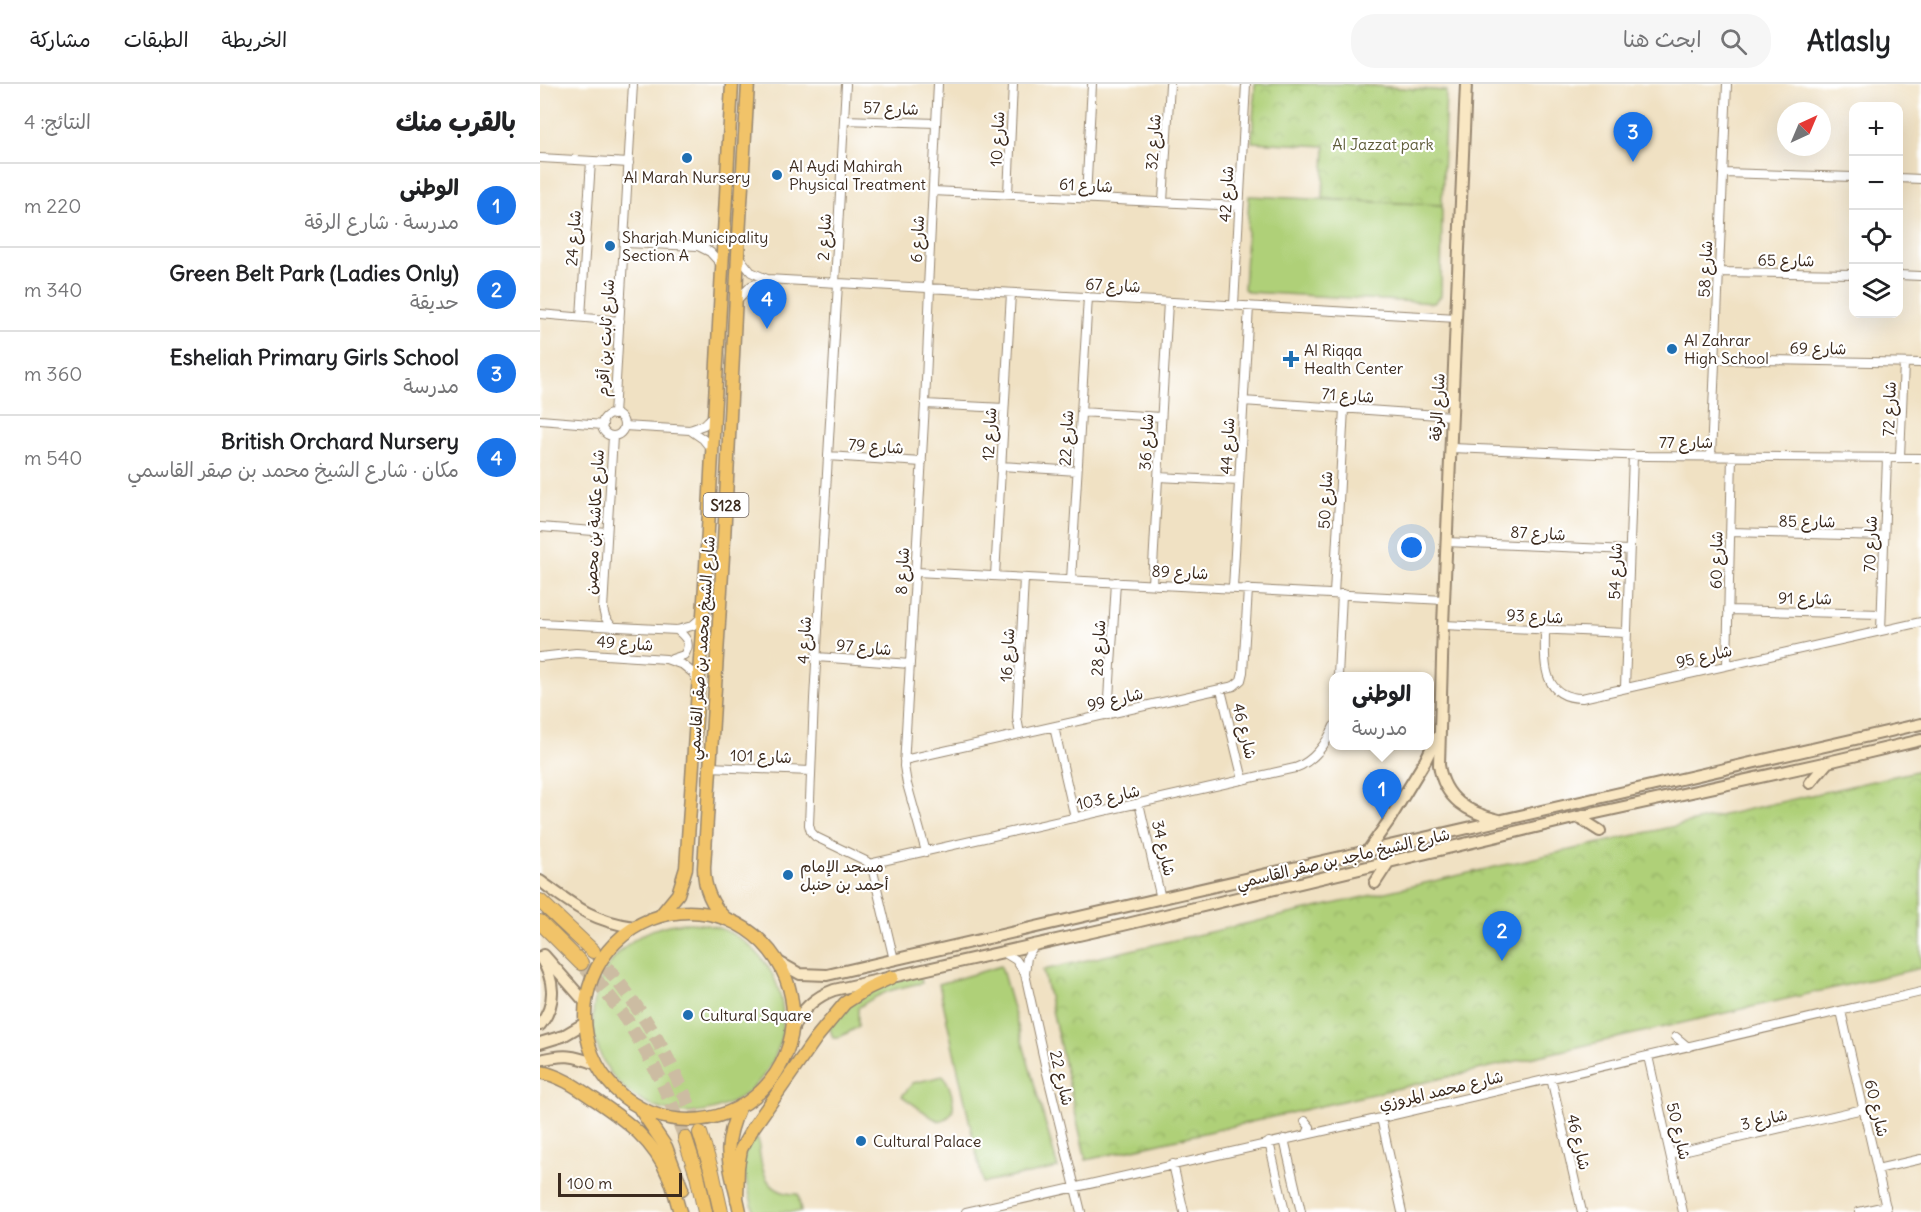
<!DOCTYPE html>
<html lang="ar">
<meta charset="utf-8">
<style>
:root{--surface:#fff;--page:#f6f6f6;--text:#202124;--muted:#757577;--line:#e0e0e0;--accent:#1a73e8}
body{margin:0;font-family:Delius,"Playpen Sans Arabic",sans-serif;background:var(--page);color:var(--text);direction:rtl}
.controls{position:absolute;right:18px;top:18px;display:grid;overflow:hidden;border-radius:12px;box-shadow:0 6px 24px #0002}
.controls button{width:54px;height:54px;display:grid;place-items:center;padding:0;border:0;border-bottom:2px solid var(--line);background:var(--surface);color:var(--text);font:30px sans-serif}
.compass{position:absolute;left:1237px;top:18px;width:54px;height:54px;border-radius:50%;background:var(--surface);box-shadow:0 6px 24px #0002;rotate:44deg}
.scale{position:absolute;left:18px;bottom:15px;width:124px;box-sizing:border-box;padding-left:6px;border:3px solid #3b2a1e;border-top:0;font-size:16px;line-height:21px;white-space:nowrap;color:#3b2a1e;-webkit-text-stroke:4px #fff;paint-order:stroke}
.you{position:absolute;left:872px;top:464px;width:21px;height:21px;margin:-15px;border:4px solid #fff;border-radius:50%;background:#1a73e8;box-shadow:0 0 0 9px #1a73e833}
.badge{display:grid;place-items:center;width:39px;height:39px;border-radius:50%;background:var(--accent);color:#fff;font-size:20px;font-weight:700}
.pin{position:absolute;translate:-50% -50px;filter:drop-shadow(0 2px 3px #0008)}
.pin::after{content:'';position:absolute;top:32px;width:21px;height:18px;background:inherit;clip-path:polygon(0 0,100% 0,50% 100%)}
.popup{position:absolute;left:789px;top:588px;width:105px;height:78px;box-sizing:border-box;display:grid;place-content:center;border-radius:12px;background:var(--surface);filter:drop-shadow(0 2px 4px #0005);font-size:20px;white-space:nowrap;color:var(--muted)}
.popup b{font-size:22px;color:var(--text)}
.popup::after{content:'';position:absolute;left:50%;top:100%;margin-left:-12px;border:12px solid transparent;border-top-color:var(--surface)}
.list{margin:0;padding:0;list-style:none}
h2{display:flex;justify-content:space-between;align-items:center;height:78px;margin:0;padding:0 24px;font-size:26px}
h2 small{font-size:20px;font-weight:400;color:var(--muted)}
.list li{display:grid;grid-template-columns:39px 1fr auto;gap:18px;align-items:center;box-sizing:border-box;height:84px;padding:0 24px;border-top:2px solid var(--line)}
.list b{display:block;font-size:22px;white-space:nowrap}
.list p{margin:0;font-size:20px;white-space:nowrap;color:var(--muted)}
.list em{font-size:20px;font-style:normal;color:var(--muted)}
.icon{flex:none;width:33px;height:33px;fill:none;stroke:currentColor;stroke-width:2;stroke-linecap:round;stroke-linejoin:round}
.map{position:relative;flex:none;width:1381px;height:1128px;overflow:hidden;direction:ltr}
header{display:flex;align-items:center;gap:36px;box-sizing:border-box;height:84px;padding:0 30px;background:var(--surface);border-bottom:2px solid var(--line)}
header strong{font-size:28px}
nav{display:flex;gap:33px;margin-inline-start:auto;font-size:21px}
.search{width:420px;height:54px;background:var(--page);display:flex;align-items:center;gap:15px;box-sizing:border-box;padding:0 21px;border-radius:24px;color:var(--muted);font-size:22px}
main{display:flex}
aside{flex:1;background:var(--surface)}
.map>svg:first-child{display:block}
.grass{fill:#afd078;stroke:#757d4b;stroke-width:1.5}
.park{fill:url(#park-crowns);stroke:#757d4b;stroke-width:1.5}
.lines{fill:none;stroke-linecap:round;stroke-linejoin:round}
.highway-tunnel{stroke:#ccbca2;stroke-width:14;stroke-dasharray:14 7;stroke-linecap:butt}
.street-casing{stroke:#968670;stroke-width:10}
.secondary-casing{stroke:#968670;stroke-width:14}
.primary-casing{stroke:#968670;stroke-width:15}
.highway-casing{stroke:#968670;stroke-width:16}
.street{stroke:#fff;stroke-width:8}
.secondary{stroke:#f9e7c3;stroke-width:10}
.primary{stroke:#f1c369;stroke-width:12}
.highway{stroke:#f1c369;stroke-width:14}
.poi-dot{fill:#1f6fb2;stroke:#fff;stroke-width:2}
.labels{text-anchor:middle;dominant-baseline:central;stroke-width:4.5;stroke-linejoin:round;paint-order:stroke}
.shield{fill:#fff;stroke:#766a62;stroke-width:1.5}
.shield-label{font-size:15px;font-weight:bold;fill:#3b2a1e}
.street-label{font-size:16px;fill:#3b2a1e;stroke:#fff}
.park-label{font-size:16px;fill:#5e5c39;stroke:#fff}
.poi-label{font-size:16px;fill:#3b2a1e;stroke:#fff;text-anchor:start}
</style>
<header>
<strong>Atlasly</strong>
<div class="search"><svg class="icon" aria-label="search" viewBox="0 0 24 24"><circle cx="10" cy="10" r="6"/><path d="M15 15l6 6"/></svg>ابحث هنا</div>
<nav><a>الخريطة</a><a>الطبقات</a><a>مشاركة</a></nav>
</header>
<main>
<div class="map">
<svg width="1381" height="1128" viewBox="0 0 1381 1128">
<defs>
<pattern id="park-crowns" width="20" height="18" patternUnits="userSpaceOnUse" patternTransform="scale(1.5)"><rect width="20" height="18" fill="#afd078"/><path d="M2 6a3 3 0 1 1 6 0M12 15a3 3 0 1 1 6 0" fill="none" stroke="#97b367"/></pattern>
</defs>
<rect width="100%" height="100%" fill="#fff"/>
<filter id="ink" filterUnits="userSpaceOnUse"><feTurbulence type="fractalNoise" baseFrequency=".0167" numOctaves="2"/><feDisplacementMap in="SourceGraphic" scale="12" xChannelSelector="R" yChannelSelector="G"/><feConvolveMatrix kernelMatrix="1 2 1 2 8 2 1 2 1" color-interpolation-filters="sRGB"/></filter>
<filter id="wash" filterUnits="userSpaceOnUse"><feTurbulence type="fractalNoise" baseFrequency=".008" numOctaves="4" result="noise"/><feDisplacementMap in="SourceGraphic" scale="24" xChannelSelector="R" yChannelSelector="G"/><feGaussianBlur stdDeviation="1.35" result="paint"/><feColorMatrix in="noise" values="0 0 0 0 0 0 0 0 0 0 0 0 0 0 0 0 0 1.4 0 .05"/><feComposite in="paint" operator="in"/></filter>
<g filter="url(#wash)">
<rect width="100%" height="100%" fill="#f0e1c3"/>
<path class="grass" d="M709 112 902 121 901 212 894 219 708 208 704 205Z
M53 934a95 95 0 1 1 190 0a95 95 0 1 1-190 0Z
M461 882 518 1084 443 1099 399 900Z
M375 891 380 892 382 899C356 904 340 908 318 924V943L298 954H293L289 942 312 919 349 899Z
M403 992C409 998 416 1019 412 1028 410 1033 405 1035 400 1037L393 1034 362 1012 373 999Z
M218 1055C221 1083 223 1111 258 1110L261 1128H214L203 1085V1075L211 1056Z"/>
<path class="park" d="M715 0H804L906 7 902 121 783 115 785 62 712 58Z
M1381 686V884L546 1076 503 886Z"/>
</g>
<g filter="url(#ink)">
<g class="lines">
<path class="highway-tunnel" d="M53 867C105 927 132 975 160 1049
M41 879C93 936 118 983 145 1054"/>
<g class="street-casing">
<path id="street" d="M304 36 396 39
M0 74 89 79
M1183 89 1314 93
M1358 94 1381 95
M393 107 699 122
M468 110 473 0
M546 114 552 0
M623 118 630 0
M85 159 158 162 170 168 181 180
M158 162 171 157 185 146
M199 173 211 188 227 195 917 234
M1179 188 1314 190
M1358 191 1381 192
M295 199 306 0
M298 199 274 615 269 741 271 748 276 753 326 777 332 783 354 876
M388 204 398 0
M197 216 211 202 226 196
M694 221 706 0
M0 230 80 237
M41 233 51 77
M1175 275 1381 279
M703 317 912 332
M385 320 464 324
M541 328 621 333
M62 341a11 11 0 1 1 22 0a11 11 0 1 1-22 0Z
M74 331 93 0
M0 336 63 341
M84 342 150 346 164 341 173 332
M150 346 163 355 171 365
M911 364 1107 372 1381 374
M288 372 382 378
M1171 372 1187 0
M1360 372 1364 279
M461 382 537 387
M618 393 699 397
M0 443 67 448
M1190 448 1344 452
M906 458 1089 466
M376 488 904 516
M455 492 471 209
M531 496 548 213
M612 500 628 218
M693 504 709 222
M794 510 804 324
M1188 526 1341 530
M0 539 137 546 152 542 162 533
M903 541 1086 549
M72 543 65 533 63 525 73 352
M1005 546C1005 575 1000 614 1042 614L1381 538
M1341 547 1347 373
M0 573 36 569 126 575 143 581 153 589 157 597
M277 573 370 580
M132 575 144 571C152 560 146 553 137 546
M1187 581 1192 372
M798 592 802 510
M1085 604 1093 371
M681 606 703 696
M568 631 576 498
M514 643 535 734
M480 650 477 634 484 494
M364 676 694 602 701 596 703 588 708 505
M169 683 271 687
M599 719 621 815
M386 768 367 700 364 682 385 320 390 204
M329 780 755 684C773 678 787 659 794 642
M495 860 487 873 485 890 506 985 541 1128
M463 868 476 876 484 888
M1301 927 1347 1128
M1136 953 1148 963
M1108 972 1143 1128
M1011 994 1042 1128
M841 1034 862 1128
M765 1037 770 1043 767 1050
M744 1055 761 1128
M729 1058 745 1128
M1130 1070 1323 1025
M633 1080 644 1128
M1337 1085 1381 1075
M426 1128 841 1034 1381 908
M1319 1128 1346 1122"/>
</g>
<g class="secondary-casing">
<path id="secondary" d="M926 0 903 541 899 681C904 715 928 729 959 736
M1270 699 1288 678
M1038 733 1060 747
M827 768 848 738 885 677 897 653
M0 797C35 822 50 836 94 843
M835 799 848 779
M4 871 45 918
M0 873C15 895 17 920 0 941
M237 877 260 890 287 891 1381 640
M251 949C259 928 272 914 294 906L583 841 1038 733 1288 678 1381 656
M0 959 23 952 45 939
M0 976C24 970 33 971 56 980"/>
</g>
<g class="primary-casing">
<path id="primary" d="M45 932a104 104 0 1 1 208 0a104 104 0 1 1-208 0Z
M120 832 138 810 146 784 165 501 192 0
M186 835C171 821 164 805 164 784L184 456 198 170 208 0
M0 988C22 992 39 1005 57 1017 88 1038 114 1057 129 1093 134 1104 136 1116 140 1128
M100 1025 126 1063 142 1105
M197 1116 198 1083 201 1065 213 1044 276 954 305 919 328 904 352 893
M200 1128C191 1081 179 1070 200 1022"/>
</g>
<g class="highway-casing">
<path id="highway" d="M0 817 53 867
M0 838 41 879
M160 1049 172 1088 181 1128
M145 1054 157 1091 165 1128"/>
</g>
<use href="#street" class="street"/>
<use href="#secondary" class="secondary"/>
<use href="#primary" class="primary"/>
<use href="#highway" class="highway"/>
</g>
</g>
<g class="poi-dot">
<circle cx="147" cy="74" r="6"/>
<circle cx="237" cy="91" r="6"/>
<circle cx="70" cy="162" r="6"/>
<circle cx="1132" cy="265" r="6"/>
<path d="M748 266h6v6h6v6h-6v6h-6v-6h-6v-6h6z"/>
<circle cx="248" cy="791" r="6"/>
<circle cx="148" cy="931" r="6"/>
<circle cx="321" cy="1057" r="6"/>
</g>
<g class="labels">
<rect class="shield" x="163.5" y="409" width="45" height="24" rx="4.5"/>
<g class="shield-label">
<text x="186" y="421">S128</text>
</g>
<g class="street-label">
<text transform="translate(351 24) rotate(2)">شارع 57</text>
<text transform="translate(457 55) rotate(-87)">شارع 10</text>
<text transform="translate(613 58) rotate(-86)">شارع 32</text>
<text transform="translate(546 101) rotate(3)">شارع 61</text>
<text transform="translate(686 110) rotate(-87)">شارع 42</text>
<text transform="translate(284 153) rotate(-87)">شارع 2</text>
<text transform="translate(33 154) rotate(-86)">شارع 24</text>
<text transform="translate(377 155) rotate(-87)">شارع 6</text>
<text transform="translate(1246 176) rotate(1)">شارع 65</text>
<text transform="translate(1165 185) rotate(-87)">شارع 58</text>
<text transform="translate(573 201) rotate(3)">شارع 67</text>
<text transform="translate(65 254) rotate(-87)">شارع ثابت بن أقرم</text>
<text transform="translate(1278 264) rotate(1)">شارع 69</text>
<text transform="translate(808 311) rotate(4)">شارع 71</text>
<text transform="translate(897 323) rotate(-87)">شارع الرقة</text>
<text transform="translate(1349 325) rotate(-88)">شارع 72</text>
<text transform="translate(449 350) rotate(-87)">شارع 12</text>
<text transform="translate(526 354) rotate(-87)">شارع 22</text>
<text transform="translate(606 358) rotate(-87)">شارع 36</text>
<text x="1146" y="358">شارع 77</text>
<text transform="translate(336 362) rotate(4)">شارع 79</text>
<text transform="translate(687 362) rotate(-87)">شارع 44</text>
<text transform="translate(785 416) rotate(-87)">شارع 50</text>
<text transform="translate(1267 437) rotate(1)">شارع 85</text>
<text transform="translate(54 438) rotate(-87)">شارع عكاشة بن محصن</text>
<text transform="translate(998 449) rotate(3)">شارع 87</text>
<text transform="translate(1330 460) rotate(-88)">شارع 70</text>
<text transform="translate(1176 476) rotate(-89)">شارع 60</text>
<text transform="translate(362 487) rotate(-87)">شارع 8</text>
<text transform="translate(1075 487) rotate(-88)">شارع 54</text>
<text transform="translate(640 488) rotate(3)">شارع 89</text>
<text transform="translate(1265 514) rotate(1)">شارع 91</text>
<text transform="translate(995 532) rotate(3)">شارع 93</text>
<text transform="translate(264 556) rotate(-87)">شارع 4</text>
<text transform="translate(85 559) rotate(4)">شارع 49</text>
<text transform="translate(324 563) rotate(5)">شارع 97</text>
<text transform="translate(161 564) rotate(-86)">شارع الشيخ محمد بن صقر القاسمي</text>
<text transform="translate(558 564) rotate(-87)">شارع 28</text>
<text transform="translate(467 571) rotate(-87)">شارع 16</text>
<text transform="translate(1164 572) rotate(-13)">شارع 95</text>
<text transform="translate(575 615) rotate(-13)">شارع 99</text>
<text transform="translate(705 647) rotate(76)">شارع 46</text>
<text transform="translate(221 672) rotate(2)">شارع 101</text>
<text transform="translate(568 713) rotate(-13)">شارع 103</text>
<text transform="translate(624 764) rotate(77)">شارع 34</text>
<text transform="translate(803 774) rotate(-13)">شارع الشيخ ماجد بن صقر القاسمي</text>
<text transform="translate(522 994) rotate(77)">شارع 22</text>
<text transform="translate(901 1006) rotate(-13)">شارع محمد المروزي</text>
<text transform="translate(1337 1024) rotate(77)">شارع 60</text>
<text transform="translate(1224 1035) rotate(-13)">شارع 3</text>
<text transform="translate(1139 1047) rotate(77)">شارع 50</text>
<text transform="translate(1039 1058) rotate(77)">شارع 46</text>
</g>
<g class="park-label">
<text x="843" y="60">Al Jazzat park</text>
</g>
<g class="poi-label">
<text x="249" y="82">Al Aydi Mahirah<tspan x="249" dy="18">Physical Treatment</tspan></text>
<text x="147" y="93" text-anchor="middle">Al Marah Nursery</text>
<text x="82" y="153">Sharjah Municipality<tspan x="82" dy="18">Section A</tspan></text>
<text x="1144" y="256">Al Zahrar<tspan x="1144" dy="18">High School</tspan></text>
<text x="764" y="266">Al Riqqa<tspan x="764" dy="18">Health Center</tspan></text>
<text x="260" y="782">مسجد الإمام<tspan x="260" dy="18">أحمد بن حنبل</tspan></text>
<text x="160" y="931">Cultural Square</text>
<text x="333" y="1057">Cultural Palace</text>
</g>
</g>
</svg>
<div class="controls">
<button>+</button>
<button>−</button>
<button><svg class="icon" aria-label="locate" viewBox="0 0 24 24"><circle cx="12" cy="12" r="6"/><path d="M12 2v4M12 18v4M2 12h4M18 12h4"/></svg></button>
<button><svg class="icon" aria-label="layers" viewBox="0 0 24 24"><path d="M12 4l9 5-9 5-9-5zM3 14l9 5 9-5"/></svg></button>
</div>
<svg class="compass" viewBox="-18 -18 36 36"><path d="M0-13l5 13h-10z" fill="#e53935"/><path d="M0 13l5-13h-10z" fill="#757577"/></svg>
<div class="scale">100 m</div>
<div class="you"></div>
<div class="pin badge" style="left:842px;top:735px">1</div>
<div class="popup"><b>الوطنی</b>مدرسة</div>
<div class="pin badge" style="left:962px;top:877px">2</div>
<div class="pin badge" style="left:1093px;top:78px">3</div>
<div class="pin badge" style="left:227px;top:245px">4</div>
</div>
<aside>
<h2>بالقرب منك<small>النتائج: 4</small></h2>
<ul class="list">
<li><span class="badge">1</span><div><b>الوطنی</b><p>مدرسة · شارع الرقة</p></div><em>220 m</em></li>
<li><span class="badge">2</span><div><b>Green Belt Park (Ladies Only)</b><p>حديقة</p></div><em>340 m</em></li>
<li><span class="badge">3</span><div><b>Esheliah Primary Girls School</b><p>مدرسة</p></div><em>360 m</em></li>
<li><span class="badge">4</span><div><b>British Orchard Nursery</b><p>مكان · شارع الشيخ محمد بن صقر القاسمي</p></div><em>540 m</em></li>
</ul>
</aside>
</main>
